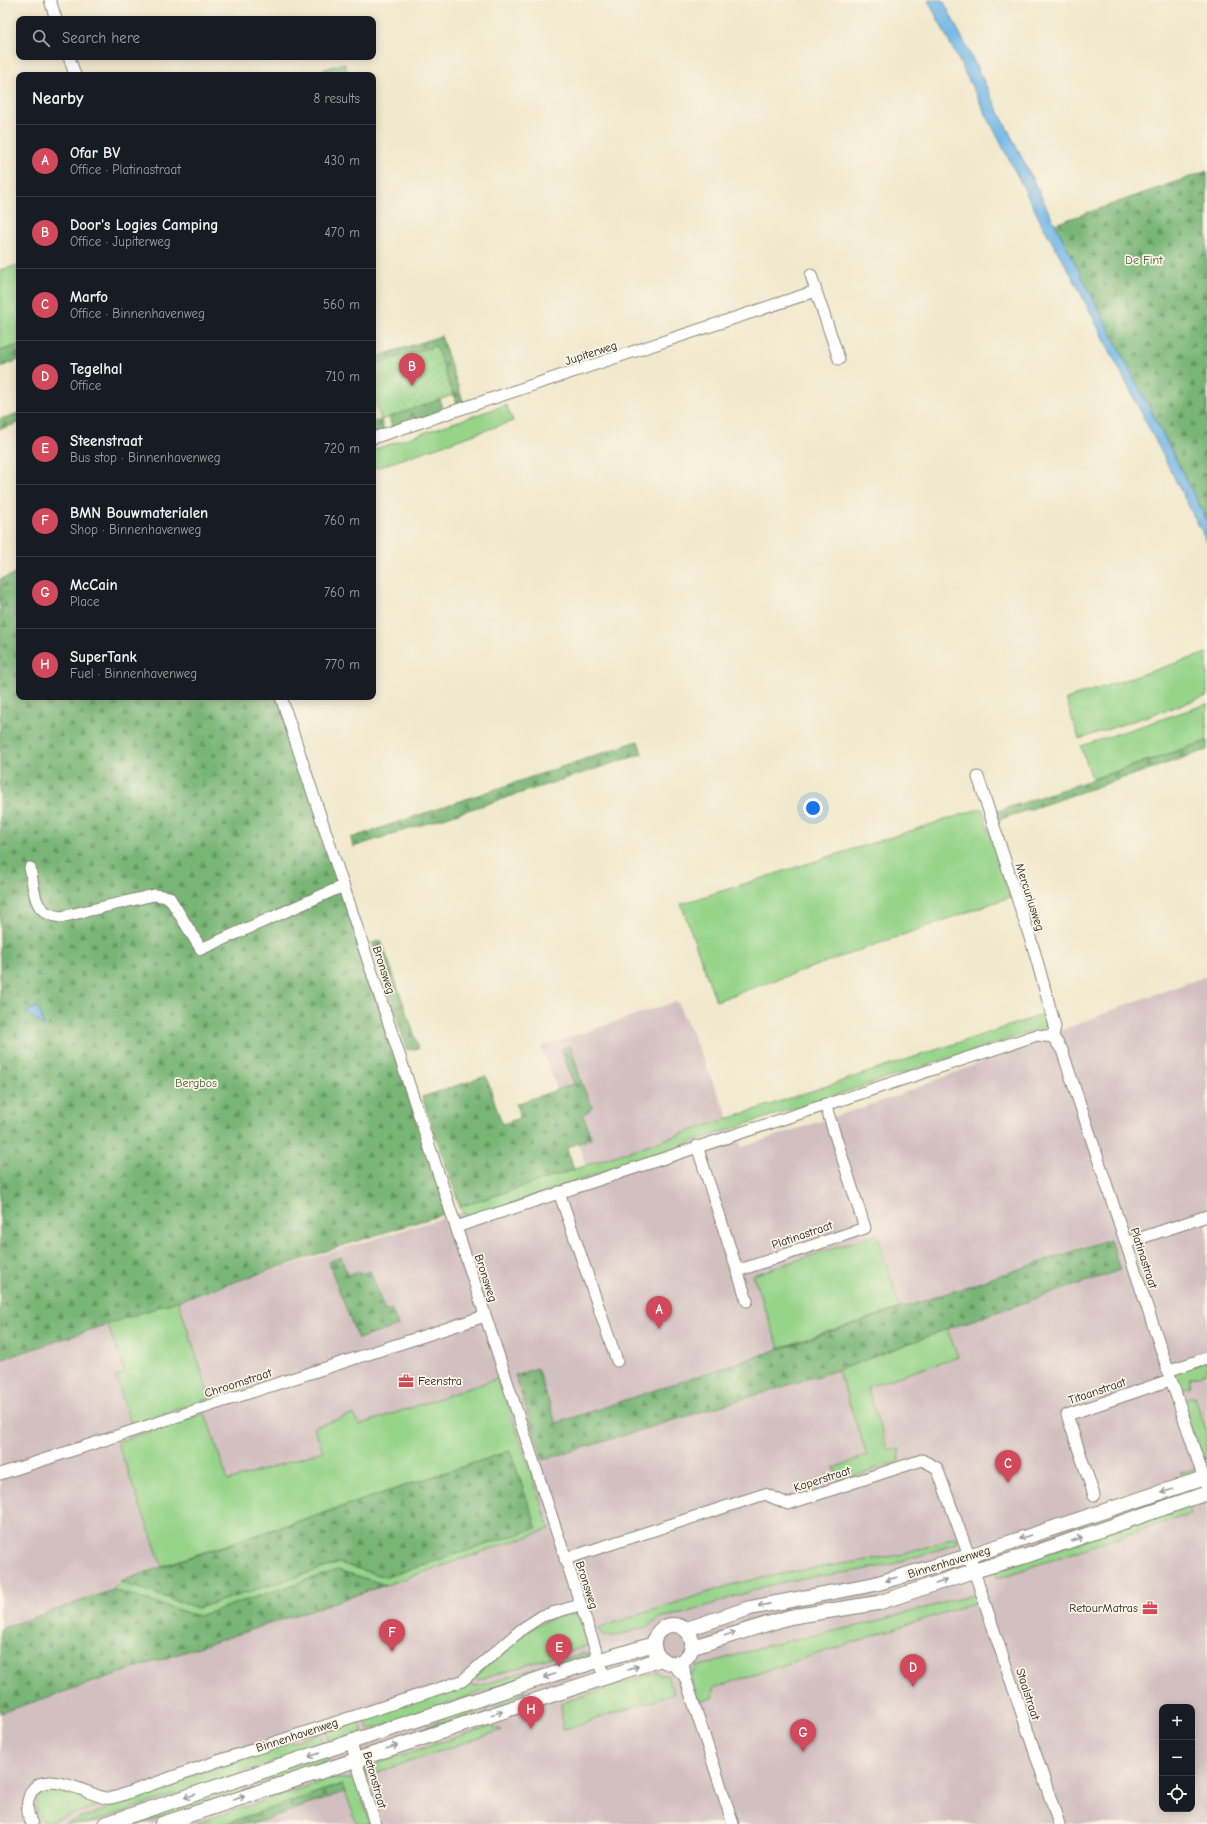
<!DOCTYPE html>
<meta charset="utf-8">
<style>
:root{--surface:#171b24;--page:#20242c;--text:#f1f3f6;--muted:#9ea1a6;--line:#363941;--accent:#d1495b}
body{margin:0;font-family:"Comic Neue",sans-serif;background:var(--page);color:var(--text)}
.controls{position:absolute;right:12px;bottom:12px;display:grid;overflow:hidden;border-radius:8px;box-shadow:0 2px 10px #0003}
.controls button{width:36px;height:36px;display:grid;place-items:center;padding:0;border:0;border-bottom:1px solid var(--line);background:var(--surface);color:var(--text);font:20px sans-serif}
.you{position:absolute;left:813px;top:808px;width:14px;height:14px;margin:-10px;border:3px solid #fff;border-radius:50%;background:#1a73e8;box-shadow:0 0 0 6px #1a73e833}
.badge{display:grid;place-items:center;width:26px;height:26px;border-radius:50%;background:var(--accent);color:#fff;font-size:13px;font-weight:700}
.pin{position:absolute;translate:-50% -33px;filter:drop-shadow(0 1px 2px #0008)}
.pin::after{content:'';position:absolute;top:21px;width:14px;height:12px;background:inherit;clip-path:polygon(0 0,100% 0,50% 100%)}
.list{margin:0;padding:0;list-style:none}
h2{display:flex;justify-content:space-between;align-items:center;height:52px;margin:0;padding:0 16px;font-size:17px}
h2 small{font-size:13px;font-weight:400;color:var(--muted)}
.list li{display:grid;grid-template-columns:26px 1fr auto;gap:12px;align-items:center;box-sizing:border-box;height:72px;padding:0 16px;border-top:1px solid var(--line)}
.list b{display:block;font-size:15px;white-space:nowrap}
.list p{margin:0;font-size:13px;white-space:nowrap;color:var(--muted)}
.list em{font-size:13px;font-style:normal;color:var(--muted)}
.icon{flex:none;width:22px;height:22px;fill:none;stroke:currentColor;stroke-width:2;stroke-linecap:round;stroke-linejoin:round}
.map{position:relative;flex:none;width:1207px;height:1824px;overflow:hidden}
.search{position:absolute;background:var(--surface);box-shadow:0 2px 10px #0003;left:16px;top:16px;width:360px;height:44px;display:flex;align-items:center;gap:10px;box-sizing:border-box;padding:0 14px;border-radius:8px;color:var(--muted);font-size:15px}
.panel{position:absolute;background:var(--surface);box-shadow:0 2px 10px #0003;left:16px;top:72px;width:360px;height:628px;border-radius:8px}
.map>svg:first-child{display:block}
.industrial{fill:#d2bfc0;fill-rule:evenodd}
.green{fill:#96d48a;stroke:#597853}
.forest{fill:url(#forest-firs);stroke:#4a6949}
.park{fill:url(#park-dots);stroke:#597853}
.water{fill:#71b7e8;stroke:#466a82}
.lines{fill:none;stroke-linecap:round;stroke-linejoin:round}
.minor-casing{stroke:#868274;stroke-width:13}
.major-casing{stroke:#868274;stroke-width:16}
.minor{stroke:#fff;stroke-width:11}
.major{stroke:#fff;stroke-width:14}
.oneway{stroke:#999}
.labels{text-anchor:middle;dominant-baseline:central;stroke-width:3.5;stroke-linejoin:round;paint-order:stroke}
.park-label{font-size:12px;fill:#475c42;stroke:#fcf5e5}
.street-label{font-size:12px;fill:#1c1c1c;stroke:#fcf5e5}
.poi-label{font-size:12px;fill:#1c1c1c;stroke:#fcf5e5;text-anchor:start}
</style>
<div class="map">
<svg width="1207" height="1824" viewBox="0 0 1207 1824">
<defs>
<pattern id="forest-firs" width="22" height="20" patternUnits="userSpaceOnUse"><rect width="22" height="20" fill="#78b676"/><path d="M5 1l3.5 6h-7zM16 11l3.5 6h-7z" fill="#629360"/></pattern>
<pattern id="park-dots" width="8" height="8" patternUnits="userSpaceOnUse"><rect width="8" height="8" fill="#96d48a"/><path d="M2 2h.1M6 6h.1" fill="none" stroke="#81b576" stroke-width="1.8" stroke-linecap="round"/></pattern>
</defs>
<rect width="100%" height="100%" fill="#fcf5e5"/>
<filter id="ink" filterUnits="userSpaceOnUse"><feTurbulence type="fractalNoise" baseFrequency=".025" numOctaves="2"/><feDisplacementMap in="SourceGraphic" scale="8" xChannelSelector="R" yChannelSelector="G"/><feConvolveMatrix kernelMatrix="1 2 1 2 8 2 1 2 1" color-interpolation-filters="sRGB"/></filter>
<filter id="wash" filterUnits="userSpaceOnUse"><feTurbulence type="fractalNoise" baseFrequency=".012" numOctaves="4" result="noise"/><feDisplacementMap in="SourceGraphic" scale="16" xChannelSelector="R" yChannelSelector="G"/><feGaussianBlur stdDeviation="0.9" result="paint"/><feColorMatrix in="noise" values="0 0 0 0 0 0 0 0 0 0 0 0 0 0 0 0 0 1.4 0 .05"/><feComposite in="paint" operator="in"/></filter>
<g filter="url(#wash)">
<rect width="100%" height="100%" fill="#f0e9cd"/>
<path class="industrial" d="M1207 976V1824H0V1354L589 1173 541 1047 677 1001 742 1147 891 1098 1128 1004ZM1162 1707H1192V1809H1162Z"/>
<path class="green" d="M344 63 349 75H307Z
M19 265V345L0 351V270Z
M506 405 513 421 373 469V450Z
M1207 653V696L1079 739 1066 699Z
M1207 704V741L1092 779 1081 746Z
M982 808 1010 897 716 1001 681 904Z
M1048 1013 1049 1024 1040 1029 691 1142 472 1217 463 1213 460 1207Z
M877 1234 900 1308 779 1348 753 1275Z
M178 1300 210 1398 131 1425 116 1377 125 1373 107 1324Z
M947 1329 958 1357 867 1387 888 1451 900 1449 899 1461 842 1481 834 1468 867 1455 838 1370Z
M1207 1361V1373L1190 1378 1191 1386 1179 1389 1173 1372Z
M499 1378 550 1529 386 1585 338 1570 198 1616 113 1590 120 1582 198 1608 339 1563 386 1577 537 1528 510 1451 162 1566 117 1442 205 1413 228 1481 323 1451 314 1427 354 1414 359 1425Z
M1190 1397H1195L1207 1433V1459L1203 1460 1183 1403Z
M1194 1469 1196 1473 1183 1478 1181 1473Z
M1149 1502 1107 1521 1042 1541 1076 1525Z
M1188 1504 1191 1513 998 1578 995 1571Z
M957 1537 956 1544 893 1564 857 1571 803 1578 763 1587 686 1613 662 1617 647 1627 614 1636H607L601 1634 598 1628 734 1584 791 1572 905 1554Z
M977 1594 980 1601 713 1688 714 1697 699 1702 690 1676 696 1667 769 1645 857 1626Z
M576 1613 578 1615 588 1644 587 1646 478 1680 475 1677C503 1652 535 1615 576 1613Z
M584 1653 590 1655 368 1730 364 1718 469 1683 477 1686 483 1685Z
M658 1672 660 1675H667L674 1694 562 1730V1703Z
M526 1690 509 1702 424 1729 457 1711Z
M359 1720 363 1732 329 1743 325 1731Z
M490 1726 502 1730 373 1774 378 1763Z
M320 1733 324 1745 87 1824H64L113 1807 115 1801Z
M327 1754 329 1760 140 1824H129L152 1812Z
M372 1758 373 1763 365 1778C363 1770 363 1761 372 1758Z
M335 1777 338 1779H355L371 1824H357L342 1784 225 1824H194Z
M58 1786 105 1803 46 1823 36 1813V1800L43 1790Z"/>
<path class="forest" d="M1207 171V520L1055 224Z
M441 336 464 404 457 406 447 376 373 366V358Z
M19 345V360L0 367V351Z
M440 399 443 411 392 428 389 417Z
M19 413V423L0 429V419Z
M381 420 384 431 373 434V422Z
M19 573V697H278L447 1213 357 1241 0 1360V579Z
M638 741 642 754 353 847 351 838Z
M1207 741V750L995 821 992 813Z
M381 940 419 1048 407 1050 372 943Z
M570 1045 583 1087 592 1106 590 1110 583 1115 591 1138 567 1148 574 1170 460 1207 422 1097 486 1076 502 1124 520 1118 516 1104 574 1084 561 1049Z
M1110 1239 1120 1270 947 1329 838 1370 543 1460 515 1375 537 1368 556 1423Z
M341 1257 347 1275 360 1271 361 1274 370 1271 385 1311 392 1309 398 1326 358 1339 328 1262Z
M510 1451 537 1528 386 1577 339 1563 198 1608 120 1582 149 1571Z
M338 1570 386 1585 0 1713V1629L113 1590 198 1616Z
M342 1784 345 1792 252 1824H225Z"/>
<path class="park" d="M436 346 453 395 381 420 373 396V365Z"/>
<path class="water" d="M928 0H943L1055 224 1207 520V542L1073 278 1044 228Z
M37 1007 39 1009 44 1026 27 1013V1011Z"/>
</g>
<g filter="url(#ink)">
<g class="lines">
<g class="minor-casing">
<path id="minor" d="M50 0 56 19
M69 57 75 75
M811 275 816 291
M373 438 816 291 839 359
M281 697 605 1678
M978 777 1034 950 1055 1026 1053 1037
M30 868C35 892 32 914 61 917L154 895 169 897 201 949 343 886
M697 1146 747 1301
M559 1192 617 1361
M456 1227 1037 1035 1053 1037 1062 1050 1207 1488
M1126 1243 1207 1216
M737 1271 865 1228 825 1104
M1167 1371 1207 1358
M0 1474 485 1316
M1094 1495 1067 1415 1170 1380
M565 1559 765 1494 788 1504 922 1460 937 1468 969 1556 1059 1824
M683 1660 685 1677 733 1824
M671 1663 685 1677
M351 1743 375 1824
M32 1824C28 1816 26 1806 29 1797 39 1765 87 1794 106 1798 111 1799 115 1797 119 1796L215 1762 462 1681 522 1629 542 1616 580 1605"/>
</g>
<g class="major-casing">
<path id="major" d="M654 1644a19 19 0 1 1 38 0a19 19 0 1 1-38 0Z
M687 1629 750 1608 875 1584 969 1556 1207 1477
M693 1647 790 1617 878 1603 973 1571 1026 1556 1207 1493
M105 1824 554 1674 654 1644
M162 1824 661 1659"/>
</g>
<use href="#minor" class="minor"/>
<use href="#major" class="major"/>
</g>
<defs><path id="oneway-shaft" d="M-6 0H5M1.5-3L5.5 0L1.5 3" fill="none" stroke-width="1.6" stroke-linecap="round" stroke-linejoin="round"/></defs>
<g class="oneway">
<use href="#oneway-shaft" transform="translate(1167 1491) rotate(162)"/>
<use href="#oneway-shaft" transform="translate(1025 1537) rotate(161)"/>
<use href="#oneway-shaft" transform="translate(1077 1539) rotate(-19)"/>
<use href="#oneway-shaft" transform="translate(891 1579) rotate(164)"/>
<use href="#oneway-shaft" transform="translate(941 1582) rotate(-19)"/>
<use href="#oneway-shaft" transform="translate(764 1605) rotate(169)"/>
<use href="#oneway-shaft" transform="translate(730 1634) rotate(-18)"/>
<use href="#oneway-shaft" transform="translate(633 1668) rotate(-19)"/>
<use href="#oneway-shaft" transform="translate(549 1676) rotate(161)"/>
<use href="#oneway-shaft" transform="translate(497 1713) rotate(-17)"/>
<use href="#oneway-shaft" transform="translate(392 1747) rotate(-18)"/>
<use href="#oneway-shaft" transform="translate(314 1755) rotate(162)"/>
<use href="#oneway-shaft" transform="translate(190 1796) rotate(162)"/>
<use href="#oneway-shaft" transform="translate(239 1798) rotate(-19)"/>
</g>
</g>
<defs>
<g id="office-bare" transform="scale(1.2)"><path d="M-6-3h4V-5.5h4V-3h4V5H-6ZM-1-4.5V-3h2v-1.5ZM-6 0V1H6V0Z" fill="#d1495b" stroke="#fcf5e5" stroke-width="2.5" paint-order="stroke"/></g>
</defs>
<g fill-rule="evenodd">
<use href="#office-bare" x="406" y="1381"/>
<use href="#office-bare" x="1150" y="1608"/>
</g>
<g class="labels">
<g class="park-label">
<text x="1144" y="260">De Fint</text>
<text x="196" y="1083">Bergbos</text>
</g>
<g class="street-label">
<text transform="translate(591 353) rotate(-18)">Jupiterweg</text>
<text transform="translate(1030 897) rotate(72)">Mercuriusweg</text>
<text transform="translate(384 970) rotate(72)">Bronsweg</text>
<text transform="translate(802 1235) rotate(-19)">Platinastraat</text>
<text transform="translate(1144 1258) rotate(72)">Platinastraat</text>
<text transform="translate(486 1278) rotate(72)">Bronsweg</text>
<text transform="translate(238 1383) rotate(-18)">Chroomstraat</text>
<text transform="translate(1097 1391) rotate(-19)">Titaanstraat</text>
<text transform="translate(822 1479) rotate(-18)">Koperstraat</text>
<text transform="translate(949 1562) rotate(-17)">Binnenhavenweg</text>
<text transform="translate(587 1585) rotate(72)">Bronsweg</text>
<text transform="translate(1028 1694) rotate(72)">Staalstraat</text>
<text transform="translate(297 1735) rotate(-18)">Binnenhavenweg</text>
<text transform="translate(375 1780) rotate(74)">Betonstraat</text>
</g>
<g class="poi-label">
<text x="418" y="1381">Feenstra</text>
<text x="1138" y="1608" text-anchor="end">RetourMatras</text>
</g>
</g>
</svg>
<div class="controls">
<button>+</button>
<button>−</button>
<button><svg class="icon" aria-label="locate" viewBox="0 0 24 24"><circle cx="12" cy="12" r="6"/><path d="M12 2v4M12 18v4M2 12h4M18 12h4"/></svg></button>
</div>
<div class="you"></div>
<div class="pin badge" style="left:659px;top:1329px">A</div>
<div class="pin badge" style="left:412px;top:386px">B</div>
<div class="pin badge" style="left:1008px;top:1483px">C</div>
<div class="pin badge" style="left:913px;top:1687px">D</div>
<div class="pin badge" style="left:559px;top:1667px">E</div>
<div class="pin badge" style="left:392px;top:1652px">F</div>
<div class="pin badge" style="left:803px;top:1752px">G</div>
<div class="pin badge" style="left:531px;top:1729px">H</div>
<div class="search"><svg class="icon" aria-label="search" viewBox="0 0 24 24"><circle cx="10" cy="10" r="6"/><path d="M15 15l6 6"/></svg>Search here</div>
<section class="panel">
<h2>Nearby<small>8 results</small></h2>
<ul class="list">
<li><span class="badge">A</span><div><b>Ofar BV</b><p>Office · Platinastraat</p></div><em>430 m</em></li>
<li><span class="badge">B</span><div><b>Door's Logies Camping</b><p>Office · Jupiterweg</p></div><em>470 m</em></li>
<li><span class="badge">C</span><div><b>Marfo</b><p>Office · Binnenhavenweg</p></div><em>560 m</em></li>
<li><span class="badge">D</span><div><b>Tegelhal</b><p>Office</p></div><em>710 m</em></li>
<li><span class="badge">E</span><div><b>Steenstraat</b><p>Bus stop · Binnenhavenweg</p></div><em>720 m</em></li>
<li><span class="badge">F</span><div><b>BMN Bouwmaterialen</b><p>Shop · Binnenhavenweg</p></div><em>760 m</em></li>
<li><span class="badge">G</span><div><b>McCain</b><p>Place</p></div><em>760 m</em></li>
<li><span class="badge">H</span><div><b>SuperTank</b><p>Fuel · Binnenhavenweg</p></div><em>770 m</em></li>
</ul>
</section>
</div>
